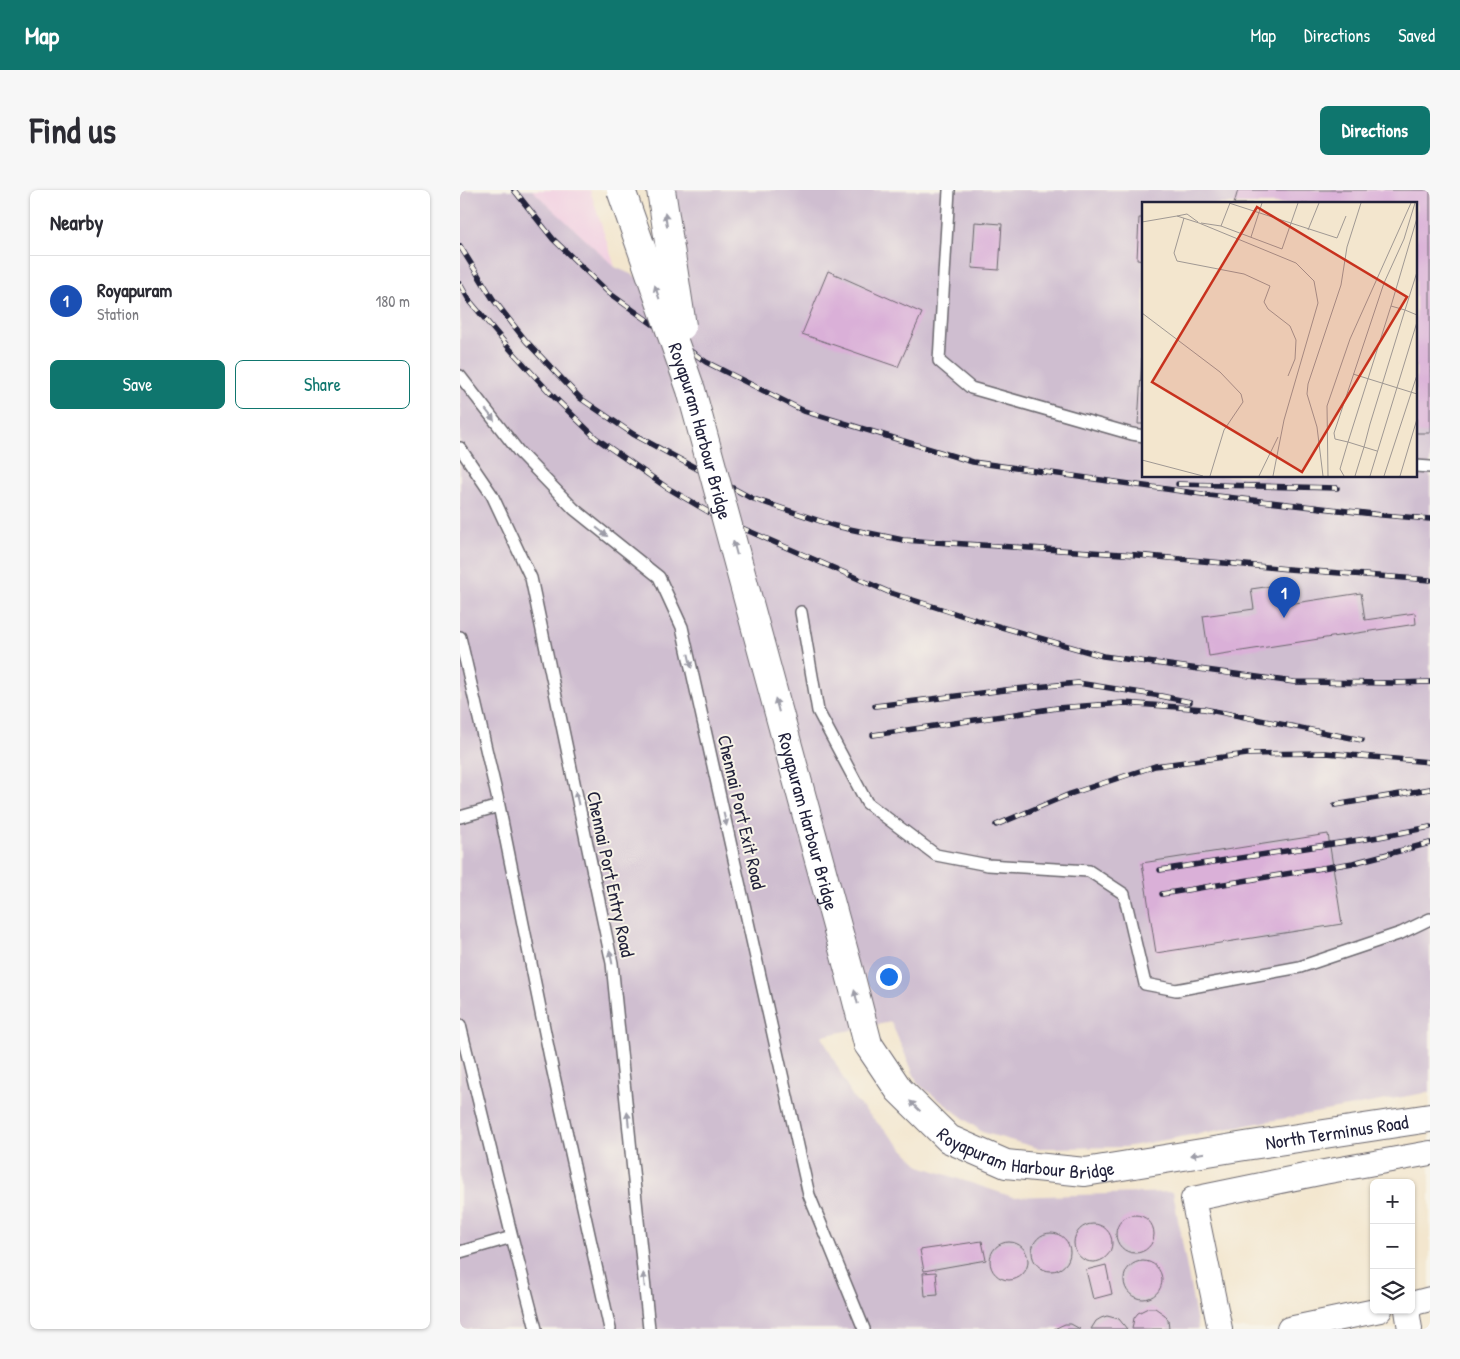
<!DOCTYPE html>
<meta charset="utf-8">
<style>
:root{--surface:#fff;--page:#f7f7f7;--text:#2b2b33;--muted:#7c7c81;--line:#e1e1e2;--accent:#0f766e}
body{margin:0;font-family:"Patrick Hand",sans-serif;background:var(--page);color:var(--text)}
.controls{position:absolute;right:15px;bottom:15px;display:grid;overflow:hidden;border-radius:8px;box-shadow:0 1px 4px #0004}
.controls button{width:45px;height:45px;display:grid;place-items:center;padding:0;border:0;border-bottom:1px solid var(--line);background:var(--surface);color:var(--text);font:25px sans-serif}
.you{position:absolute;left:428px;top:786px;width:18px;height:18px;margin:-12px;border:4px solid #fff;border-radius:50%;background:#1a73e8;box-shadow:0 0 0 8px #1a73e833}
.badge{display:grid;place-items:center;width:32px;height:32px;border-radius:50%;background:var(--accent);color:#fff;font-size:16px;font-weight:700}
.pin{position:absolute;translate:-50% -41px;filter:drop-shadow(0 1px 2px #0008)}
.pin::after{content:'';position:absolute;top:26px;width:18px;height:15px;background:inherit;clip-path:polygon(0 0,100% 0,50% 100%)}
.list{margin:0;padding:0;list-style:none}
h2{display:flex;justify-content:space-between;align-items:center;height:65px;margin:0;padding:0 20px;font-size:21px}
h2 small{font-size:16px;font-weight:400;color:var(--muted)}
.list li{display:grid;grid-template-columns:32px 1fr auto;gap:15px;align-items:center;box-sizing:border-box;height:90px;padding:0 20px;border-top:1px solid var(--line)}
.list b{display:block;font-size:19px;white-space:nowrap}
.list p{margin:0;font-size:16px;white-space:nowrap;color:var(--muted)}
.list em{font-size:16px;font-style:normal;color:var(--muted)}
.actions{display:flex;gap:10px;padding:15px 20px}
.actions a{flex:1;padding:11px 0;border:1px solid var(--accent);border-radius:8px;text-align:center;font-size:18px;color:var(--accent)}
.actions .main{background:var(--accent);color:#fff}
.icon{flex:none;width:28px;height:28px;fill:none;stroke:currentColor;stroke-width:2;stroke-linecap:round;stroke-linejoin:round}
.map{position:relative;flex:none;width:970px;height:1139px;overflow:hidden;border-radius:8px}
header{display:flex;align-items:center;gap:30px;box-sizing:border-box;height:70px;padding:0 25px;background:var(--accent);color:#fff}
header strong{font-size:24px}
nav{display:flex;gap:28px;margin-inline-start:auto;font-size:18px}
.intro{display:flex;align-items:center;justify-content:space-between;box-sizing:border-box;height:120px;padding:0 30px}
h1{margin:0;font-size:35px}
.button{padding:12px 22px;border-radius:8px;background:var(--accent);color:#fff;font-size:18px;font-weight:700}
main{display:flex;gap:30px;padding:0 30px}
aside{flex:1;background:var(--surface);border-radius:8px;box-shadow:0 1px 4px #0004}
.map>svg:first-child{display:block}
.built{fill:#f2d0e2}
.industrial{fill:#cfbed0;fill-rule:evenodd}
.building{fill:#dab0d8}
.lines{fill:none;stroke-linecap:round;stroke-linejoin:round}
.lane-casing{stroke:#6b676e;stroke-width:14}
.street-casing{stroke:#6b676e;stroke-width:26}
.primary-casing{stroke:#6b676e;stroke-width:30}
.lane{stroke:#fff;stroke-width:11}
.street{stroke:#fff;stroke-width:24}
.primary{stroke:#fff;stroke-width:28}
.rail-casing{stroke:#22223b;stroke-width:5.5}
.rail{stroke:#f7f3e8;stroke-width:4;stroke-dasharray:11;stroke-linecap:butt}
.primary-bridge-casing{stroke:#6b676e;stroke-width:30;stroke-linecap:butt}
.primary-bridge{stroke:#fff;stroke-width:28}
.oneway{fill:#9c9ca7}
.labels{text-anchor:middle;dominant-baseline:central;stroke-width:4;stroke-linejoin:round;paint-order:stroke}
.street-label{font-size:19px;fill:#22223b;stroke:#f7f3e8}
.inset-road{fill:none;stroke:#9f9893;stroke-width:1}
.view{fill:#c8321e;fill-opacity:0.15;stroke:#c8321e;stroke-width:2.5}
.inset-edge{fill:none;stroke:#22223b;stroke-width:2.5}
</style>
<header>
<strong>Map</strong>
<nav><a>Map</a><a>Directions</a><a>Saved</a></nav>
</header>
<div class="intro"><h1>Find us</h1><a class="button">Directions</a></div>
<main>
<aside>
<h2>Nearby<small></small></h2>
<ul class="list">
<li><span class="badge" style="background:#1a4fb4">1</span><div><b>Royapuram</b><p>Station</p></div><em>180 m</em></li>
</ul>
<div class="actions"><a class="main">Save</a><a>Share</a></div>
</aside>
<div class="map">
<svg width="970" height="1139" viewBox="0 0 970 1139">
<rect width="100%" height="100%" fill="#f7f3e8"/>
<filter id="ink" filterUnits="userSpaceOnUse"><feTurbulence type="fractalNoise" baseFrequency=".02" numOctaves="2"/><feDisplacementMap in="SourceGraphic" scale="10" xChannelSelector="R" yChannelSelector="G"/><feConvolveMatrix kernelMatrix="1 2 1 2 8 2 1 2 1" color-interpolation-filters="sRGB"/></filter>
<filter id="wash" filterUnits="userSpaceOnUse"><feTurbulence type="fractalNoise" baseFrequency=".0096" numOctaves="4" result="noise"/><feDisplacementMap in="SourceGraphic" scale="20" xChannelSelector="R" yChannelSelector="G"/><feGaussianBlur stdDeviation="1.12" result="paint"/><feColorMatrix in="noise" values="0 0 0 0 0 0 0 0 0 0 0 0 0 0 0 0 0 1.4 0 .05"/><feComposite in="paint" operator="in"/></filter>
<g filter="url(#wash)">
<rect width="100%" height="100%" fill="#f3e6ce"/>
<path class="built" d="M72 0H130L155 77 74 3Z"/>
<path class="industrial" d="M0 0H72L155 77 230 111 210 0H970V902L665 957 578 958 522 942 458 894 431 832 362 846 393 908 460 976 553 1007 713 1002 738 1139H0ZM684 14H956V286H684Z"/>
<g id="blocks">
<path class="building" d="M778 0H970V243H956V14H774Z
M679 28H684V70L677 69Z
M515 32 542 34 539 80 512 78Z
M368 81 462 123 438 177 342 144Z
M682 168H684V234H678Z
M819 395 822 415 901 403 905 430 955 423 956 434 749 466 743 426 794 419 791 399Z
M868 644 882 734 696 763 682 673Z
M656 1044a19 19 0 1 1 38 0a19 19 0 1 1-38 0Z
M614 1053a19 19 0 1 1 38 0a19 19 0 1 1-38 0Z
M572 1062a19 19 0 1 1 38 0a19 19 0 1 1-38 0Z
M522 1051 526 1070 464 1081 460 1060Z
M530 1071a19 19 0 1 1 38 0a19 19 0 1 1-38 0Z
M664 1090a19 19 0 1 1 38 0a19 19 0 1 1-38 0Z
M646 1075 652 1104 633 1109 626 1080Z
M476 1082 478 1105 465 1106 463 1083Z
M688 1118H695L705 1125 708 1130 709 1139H672L674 1128 678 1123Z
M647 1126 659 1129 667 1139H631L636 1131 641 1128Z
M605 1134H611L620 1139H594Z"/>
</g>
</g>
<g filter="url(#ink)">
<use href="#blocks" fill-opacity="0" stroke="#6b676e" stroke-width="1"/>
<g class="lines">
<g class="lane-casing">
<path id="lane" d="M489 0 479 171 511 198 672 244 684 246
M0 186 59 262 114 319 199 387 222 437 349 1005 404 1139
M0 258 32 305 71 388 152 773 189 1139
M956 276 970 277
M341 422 358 521 407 613 476 665 528 675 629 681 664 704 685 794 716 800 840 777 941 743 970 729
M0 447 37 606 92 877 150 1139
M0 627 39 616
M0 835 52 1047 0 1062
M52 1047 76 1139"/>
</g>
<g class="street-casing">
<path id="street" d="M951 1114 970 1109
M947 1120 950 1139
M760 1139 733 1009 864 982 970 963
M829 1139 920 1120"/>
</g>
<g class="primary-casing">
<g id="primary">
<path id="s1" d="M408 854 439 900 489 949 546 974 625 982 785 956 970 928"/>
</g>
</g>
<use href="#lane" class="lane"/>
<use href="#street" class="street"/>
<use href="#primary" class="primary"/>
<g class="rail-casing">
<path id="rail" d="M54 0 93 49 149 103 246 172 344 221 513 272 749 305 922 325 970 329
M0 56 33 109 66 151 120 208 173 244 291 308 375 336 443 350 677 365 828 379 970 390
M0 94 9 110 50 159 91 204 136 248 206 297 259 328 431 403 513 429 643 466 834 492 934 493 970 492
M718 294 877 298
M415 516 545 500 618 493 701 506 730 512
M413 545 597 518 664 513 744 519 902 550
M875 615 970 599
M536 635 610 604 695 576 787 564 866 563 970 572
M700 680 919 647 970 637
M702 704 893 673 970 653"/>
</g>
<use href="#rail" class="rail"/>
<g class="primary-bridge-casing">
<g id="primary-bridge">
<path id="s2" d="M161 0 231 200 390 784 408 854"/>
<path d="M201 0 222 136"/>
</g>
</g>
<use href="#primary-bridge" class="primary-bridge"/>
</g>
<defs><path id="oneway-solid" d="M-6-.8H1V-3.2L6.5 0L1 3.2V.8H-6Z" transform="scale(1.25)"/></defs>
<g class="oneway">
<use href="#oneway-solid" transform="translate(206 30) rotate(-99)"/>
<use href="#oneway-solid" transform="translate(197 102) rotate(-109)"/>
<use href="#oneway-solid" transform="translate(30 225) rotate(52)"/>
<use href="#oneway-solid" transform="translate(142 342) rotate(38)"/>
<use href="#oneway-solid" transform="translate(275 358) rotate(-105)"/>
<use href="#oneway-solid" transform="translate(230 471) rotate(77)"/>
<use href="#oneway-solid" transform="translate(317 515) rotate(-105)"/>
<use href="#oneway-solid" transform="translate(117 608) rotate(-102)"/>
<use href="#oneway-solid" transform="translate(265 629) rotate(77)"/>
<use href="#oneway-solid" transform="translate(151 767) rotate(-101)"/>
<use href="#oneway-solid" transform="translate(396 807) rotate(-104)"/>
<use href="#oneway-solid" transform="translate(455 916) rotate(-136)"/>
<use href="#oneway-solid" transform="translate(168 929) rotate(-96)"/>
<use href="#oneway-solid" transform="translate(737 964) rotate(171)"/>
<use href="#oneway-solid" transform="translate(184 1090) rotate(-96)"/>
</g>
</g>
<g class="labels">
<g class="street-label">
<text stroke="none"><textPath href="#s2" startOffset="254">Royapuram Harbour Bridge</textPath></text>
<text transform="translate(282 622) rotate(77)">Chennai Port Exit Road</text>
<text stroke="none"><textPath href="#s2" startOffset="659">Royapuram Harbour Bridge</textPath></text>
<text transform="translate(151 684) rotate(78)">Chennai Port Entry Road</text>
<text stroke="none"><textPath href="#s1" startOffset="522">North Terminus Road</textPath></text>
<text stroke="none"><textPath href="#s1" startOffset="205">Royapuram Harbour Bridge</textPath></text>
</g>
</g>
<g transform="translate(682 12)">
<rect width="275" height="275" fill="#f3e6ce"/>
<path class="inset-road" d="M87 1 195 36 204 14M35 14 45 12 56 20M42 16 32 51 35 59 102 72 128 84 122 100 126 107 148 124 154 138 153 157 146 174M0 20 35 14 57 21 154 61 172 79 176 101 142 218 131 274M59 21 79 24 140 47 156 1M79 24 88 1M166 28 177 1M109 35 120 1M275 70 263 108 275 113M249 104 275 16M0 111 78 170 99 192 101 200 82 228 68 274M211 172 275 192M0 258 61 274M117 274 136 235M181 274 175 225 165 192 166 182 199 83 205 45 219 1M186 274 185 204 208 137 269 1M202 274 198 267 206 240 193 237 192 231 242 81 262 37 273 1M213 274 222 245 228 222 263 108 249 104 206 240 222 245 235 249M228 274 275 120M242 274 275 173M258 274 275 217"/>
<path class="view" d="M115 5 265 95 160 270 10 180Z"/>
<rect width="275" height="275" class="inset-edge"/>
</g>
</svg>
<div class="controls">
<button>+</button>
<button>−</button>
<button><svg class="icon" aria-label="layers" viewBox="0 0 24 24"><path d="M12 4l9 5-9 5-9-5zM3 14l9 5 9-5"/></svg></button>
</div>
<div class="you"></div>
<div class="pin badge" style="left:824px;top:428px;background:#1a4fb4">1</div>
</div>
</main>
